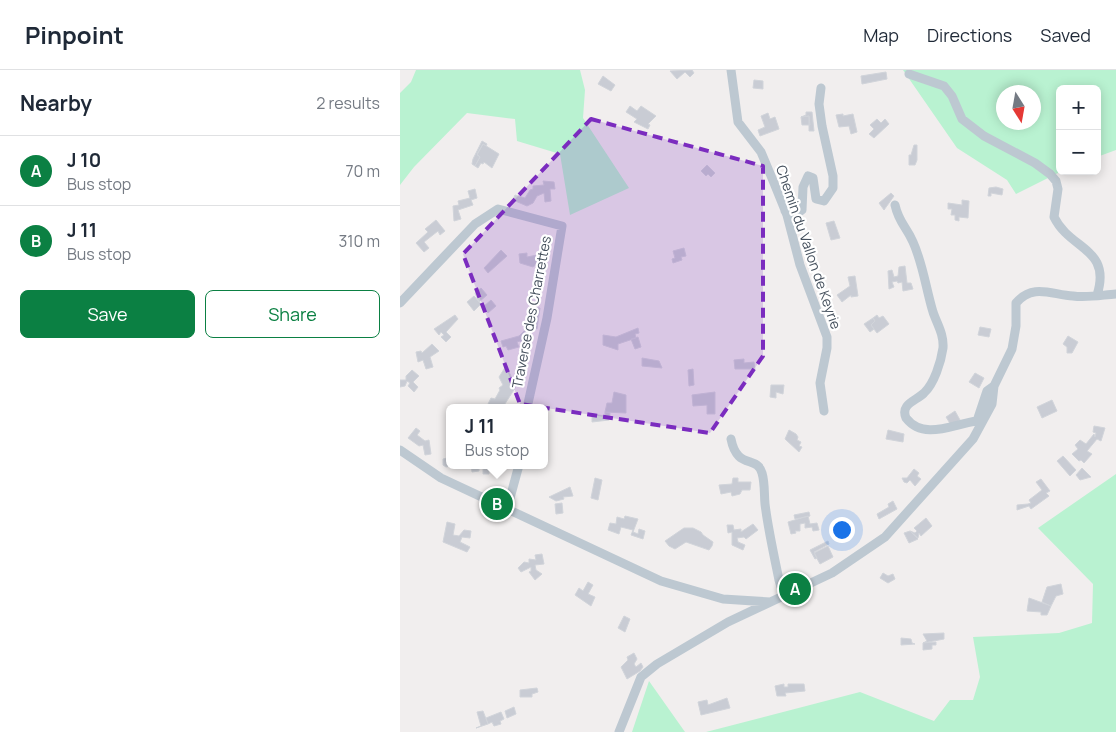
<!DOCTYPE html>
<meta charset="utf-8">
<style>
:root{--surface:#fff;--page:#f2f2f3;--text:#1f2937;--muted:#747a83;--line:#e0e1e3;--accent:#0b8043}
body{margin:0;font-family:Manrope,sans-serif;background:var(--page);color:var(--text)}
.controls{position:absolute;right:15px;top:15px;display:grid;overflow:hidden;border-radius:8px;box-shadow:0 2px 12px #0003}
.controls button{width:45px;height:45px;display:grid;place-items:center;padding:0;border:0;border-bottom:1px solid var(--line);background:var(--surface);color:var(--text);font:25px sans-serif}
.compass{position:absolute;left:596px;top:15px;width:45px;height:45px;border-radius:50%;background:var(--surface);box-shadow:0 2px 12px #0003;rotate:169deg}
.you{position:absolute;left:441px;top:459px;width:18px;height:18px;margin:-12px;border:4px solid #fff;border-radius:50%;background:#1a73e8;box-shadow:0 0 0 8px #1a73e833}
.badge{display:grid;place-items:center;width:32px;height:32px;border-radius:50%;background:var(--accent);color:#fff;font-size:16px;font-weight:700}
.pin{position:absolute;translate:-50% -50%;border:2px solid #fff;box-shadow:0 1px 5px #0006}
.popup{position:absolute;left:46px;top:334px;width:102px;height:65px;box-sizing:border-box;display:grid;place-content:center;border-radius:8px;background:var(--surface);filter:drop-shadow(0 1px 4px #0005);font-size:16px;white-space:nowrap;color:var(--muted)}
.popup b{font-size:19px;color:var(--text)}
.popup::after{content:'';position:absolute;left:50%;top:100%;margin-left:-10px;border:10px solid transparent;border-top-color:var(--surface)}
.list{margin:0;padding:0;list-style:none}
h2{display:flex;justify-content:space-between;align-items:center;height:65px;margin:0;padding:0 20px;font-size:21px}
h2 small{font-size:16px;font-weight:400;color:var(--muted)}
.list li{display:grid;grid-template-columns:32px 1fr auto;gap:15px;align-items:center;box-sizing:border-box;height:70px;padding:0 20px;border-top:1px solid var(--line)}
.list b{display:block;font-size:19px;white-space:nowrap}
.list p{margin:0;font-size:16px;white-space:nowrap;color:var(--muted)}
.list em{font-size:16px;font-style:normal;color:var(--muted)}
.actions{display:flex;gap:10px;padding:15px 20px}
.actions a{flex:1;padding:11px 0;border:1px solid var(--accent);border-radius:8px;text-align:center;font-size:18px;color:var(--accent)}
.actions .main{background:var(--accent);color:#fff}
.map{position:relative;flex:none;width:716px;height:662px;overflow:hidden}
header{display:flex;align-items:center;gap:30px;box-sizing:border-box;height:70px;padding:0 25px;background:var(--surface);border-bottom:1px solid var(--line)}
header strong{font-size:24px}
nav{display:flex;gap:28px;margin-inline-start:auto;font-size:18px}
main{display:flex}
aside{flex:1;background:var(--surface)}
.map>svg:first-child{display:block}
.green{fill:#b9f2d1;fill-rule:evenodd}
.building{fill:#c9ccd4;stroke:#d1d4da}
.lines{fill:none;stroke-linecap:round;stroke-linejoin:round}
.minor{stroke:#bdc8d1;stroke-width:9}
.marked{fill:#7b2cbf;fill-opacity:0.2;stroke:#7b2cbf;stroke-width:4;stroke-dasharray:10 6;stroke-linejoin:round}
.labels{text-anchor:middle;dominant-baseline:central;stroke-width:4.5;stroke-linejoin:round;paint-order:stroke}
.street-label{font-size:14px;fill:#45505d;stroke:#fff}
</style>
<header>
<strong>Pinpoint</strong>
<nav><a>Map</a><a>Directions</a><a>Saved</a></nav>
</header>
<main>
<aside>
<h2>Nearby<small>2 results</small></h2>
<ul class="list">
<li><span class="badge">A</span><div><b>J 10</b><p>Bus stop</p></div><em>70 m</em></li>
<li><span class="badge">B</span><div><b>J 11</b><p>Bus stop</p></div><em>310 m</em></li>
</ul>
<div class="actions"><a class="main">Save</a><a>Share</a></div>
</aside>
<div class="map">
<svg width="716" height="662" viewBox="0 0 716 662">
<rect width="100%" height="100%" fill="#f1eeee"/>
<path class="green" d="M16 0H180L185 20 183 48 229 118 170 145 160 84 117 71 115 49 67 43 14 97 0 115V23L11 12Z
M503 0H716V80L697 87V19H660V101H662L616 124 607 110 557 78ZM604 22H634V52H604Z
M716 404V662H306L460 622 534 651 550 630H573L580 607 573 567 659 563 692 553 693 514 638 458Z
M249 611 285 662H286H232Z"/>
<path class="building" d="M292 0 294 3 290 7 285 2 277 9 270 1Z
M486 2 487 9 462 14 461 6Z
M203 6 215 15 211 21 198 14Z
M354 10 363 11V19L353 18Z
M230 36 237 41 241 36 256 46 248 54 250 55 248 59 234 52 237 49 226 42Z
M406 42H412L414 61H409V46L401 47 406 45Z
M368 43 370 49 375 47 379 59 360 66 358 60 365 57 361 46Z
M443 44V46L453 44 457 62 451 64 449 56 439 57 436 45Z
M409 46 410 55H402L401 47Z
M477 49 481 53 485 49 489 54 474 68 469 64 474 59 470 55Z
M82 71 87 74 86 76 83 74 77 84 80 87 75 96 72 94 73 89Z
M83 74 99 84 92 98 84 92 83 94 81 93 78 98 75 96 80 87 77 85Z
M514 75H517V90L515 95H509V85H511Z
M307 95 315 103 311 107 308 104 306 106 301 101Z
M143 111 154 112 155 119H150L151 131 145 132 144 123 137 126 133 133 127 136 113 130 115 125 125 128 130 120 133 119V116L144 115Z
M596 117 603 119 602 125 591 123V126H588L589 118Z
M75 119 77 128 71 130 73 135 58 140 61 149 54 151 53 136 59 135 58 131 70 128 68 121Z
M491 123 494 126 484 140 479 133Z
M562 130 569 131 568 148 559 147V151L555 150V145H551L552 139H548V133L562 135Z
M36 150 45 161 40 165 38 161 24 172 29 178 24 182 16 173 28 162 25 159Z
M434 151 440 168 431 170 426 153Z
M284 178 286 186 281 187 282 190 273 193 272 189 275 188 273 181Z
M101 180 107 186 88 203 84 198Z
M139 181 142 182 137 194 133 197 120 193 119 184 127 183V187L137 185Z
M505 196 507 213H511L513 219 503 221 502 212 498 213 497 211 492 212 494 217 489 219 488 201 492 200 494 207 498 206 499 197Z
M455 206 458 226 451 227V225L442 232 437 225 450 216 448 207Z
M81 218 87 225 79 232 75 223Z
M74 226 81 234 74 241 67 232Z
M91 230 96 236 88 243 83 237Z
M132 237 140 238 137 259 129 254 134 249H131Z
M55 245 58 249 46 262 51 267 46 272 41 267 44 265 41 262 39 265 34 259Z
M477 245 479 248 483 246 489 254 477 263 471 255 475 251 473 248Z
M473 248 475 251 471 255 474 259 470 262 464 254Z
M580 257 591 259 589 267 578 265Z
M238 258 239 263 235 264 236 268 218 274V280L203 275V265L216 267Z
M125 260 132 269 125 276 120 271 117 272 119 277 108 280 106 276 103 277 101 271 119 266Z
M668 266 678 272 672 283H667V277L663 274Z
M238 267 241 277 235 279 231 269Z
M32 274 39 281 30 287 33 297 26 299 23 290 18 292 16 282 21 281 22 283Z
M242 288 259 291 262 298 242 296Z
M344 289V293L354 292 355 299H335L334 290Z
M106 296 113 310 110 315H117L103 337 87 336 91 328 95 329 100 320 99 318 103 315 99 307Z
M293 299 294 315 289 316 288 300Z
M12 300 19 306 13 312 18 317 14 322 8 316 10 313 7 311 5 316 0 317V310H6V306Z
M575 303 584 308 579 318 569 312Z
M371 315H384L383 324 376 322V328L370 327Z
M214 322 226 325V343L205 342 207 333H212Z
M315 322V344H307V335L293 336 292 325Z
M652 330 657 341 642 348 637 337Z
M555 341 560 350 551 355 546 347Z
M205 342 210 343 209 350 192 352V344L205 346Z
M694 356 705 358 701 371 697 369 687 381 692 384 684 393 681 390 679 391 672 384 678 379 675 375 680 370 686 374 694 364 695 367 696 363 693 362Z
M16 358 20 361 17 365 25 371 29 370 31 384 25 385 23 375 19 376 8 368Z
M389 360 396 364 398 367 397 370 401 372 399 376 402 377 399 382 385 369Z
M488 360 504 364 503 372 486 369Z
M47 383H49L51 396 46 397 43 395V389L47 388Z
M663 386 676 400 670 406 657 391Z
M71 395H89V404H83V397L79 398V401L72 402Z
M682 398 691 407 680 410 676 405Z
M514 399 519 403 517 406 521 409 515 416 510 410 507 413 504 412 502 408H507Z
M195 408 202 410 198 430 191 428Z
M333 408H338V412H351L350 420H342L340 424 332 426 331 422 321 424 319 415 332 414Z
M641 409 650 421 646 423 649 426 631 439 629 436 617 440V435L628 434 631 433 629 430 642 420 636 412Z
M170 417 173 426 163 427 164 429 156 431 149 427Z
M493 431 497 439 479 449 477 444 489 437 488 434Z
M162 433 163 443 156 444 155 434Z
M409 442 410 446 395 449 394 445Z
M225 446 238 449 233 462 238 464 239 459 245 461 243 469 231 465 233 460 221 457 219 464 208 460 210 453 216 454 217 447 224 449Z
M408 446 410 454 417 453 419 460 413 461 412 457 405 458V453L400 454V461H395L396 463 391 464 388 452Z
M526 448 532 456 521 466 519 463 518 468 510 461 515 463 517 461 514 458Z
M47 452 55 454 53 465 59 466 64 460 71 461 70 468 62 467 60 472 70 477 67 482 43 472Z
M353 454 358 460 346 469 344 467 337 468 338 472 345 475 343 480 332 475V462L328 463 327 455H333L334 460 341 459V462Z
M284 458H293L301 462 303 465 313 472 312 476 309 480 286 472 275 479 269 476 265 471Z
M510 461 518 469 509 473 504 463Z
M428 471 429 474 414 482 417 488 415 489 410 480Z
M428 476 433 487 420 494 414 483Z
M142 484 144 494 135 495 136 500 142 504 135 510 129 502 131 501V497L121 502 118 498 124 492 129 493V489L136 490 135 485Z
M483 503 488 506 493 504 495 509 488 513 480 508Z
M188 512 193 515 188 524 195 527 191 536 175 525 179 518 183 521Z
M661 514 663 524 656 526 651 536 642 532 647 517Z
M629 528 651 536 647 545H641V542L627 541Z
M224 546 230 549 225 562 218 558Z
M544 563V569L523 573 527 571 523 564Z
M501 568 511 569 512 573 515 574 501 575Z
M536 572V575H532V579L523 580V573Z
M234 583 237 589 234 594 236 597 241 593 243 597 240 601 227 609 221 597 228 590 227 587Z
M384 614V617H388V614H404L405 621 385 623 386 626H377L375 616Z
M137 618 138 622 132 624V627H120V620Z
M327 628 330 638 301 645 298 632 307 630 308 635Z
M114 637 116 644 107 648 105 641Z
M83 641 88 654 76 658 81 656 77 642Z
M101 642 104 649 100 651 101 654 94 656 92 652 88 654 86 648Z"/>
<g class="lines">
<path class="minor" d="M331 0 338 52 361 82 374 113 387 145 400 195 427 267V278L420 313 424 341
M509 4 544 16 552 26 562 49 584 66 635 93 650 104 656 111 658 119 654 147C670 180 712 178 697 225
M495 135C499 153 506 156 513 172 523 194 526 219 533 242 537 254 544 264 543 278 541 292 534 314 524 323 516 331 500 334 506 348 524 371 553 354 577 351L587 321 594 316
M385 141 394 146 402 140 403 117 408 106 413 108 416 129 424 131 433 118V106L422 56 419 34 421 18
M0 233 75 154 98 139 162 156 147 248 127 338
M331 369C337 400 357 385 362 403 365 413 364 424 365 434 368 459 374 485 379 510L381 517 388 522
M0 380 41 408 261 511 323 529 370 532
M107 439 119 395
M219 662 241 607 257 594 328 552 432 503 485 467 573 369 592 334 594 316 612 279 616 256V233C633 213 652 225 673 226 687 228 702 225 716 224"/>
</g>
<path class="marked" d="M191 49 363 96V286L310 363 120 334 63 184Z"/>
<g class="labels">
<g class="street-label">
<text transform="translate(409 177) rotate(71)">Chemin du Vallon de Keyrie</text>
<text transform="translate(131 242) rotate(-79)">Traverse des Charrettes</text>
</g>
</g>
</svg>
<div class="controls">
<button>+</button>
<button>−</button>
</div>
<svg class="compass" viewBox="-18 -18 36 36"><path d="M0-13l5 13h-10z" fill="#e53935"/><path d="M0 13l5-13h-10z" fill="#747a83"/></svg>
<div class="you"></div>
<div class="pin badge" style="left:395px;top:519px">A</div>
<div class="pin badge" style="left:97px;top:434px">B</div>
<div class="popup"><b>J 11</b>Bus stop</div>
</div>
</main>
